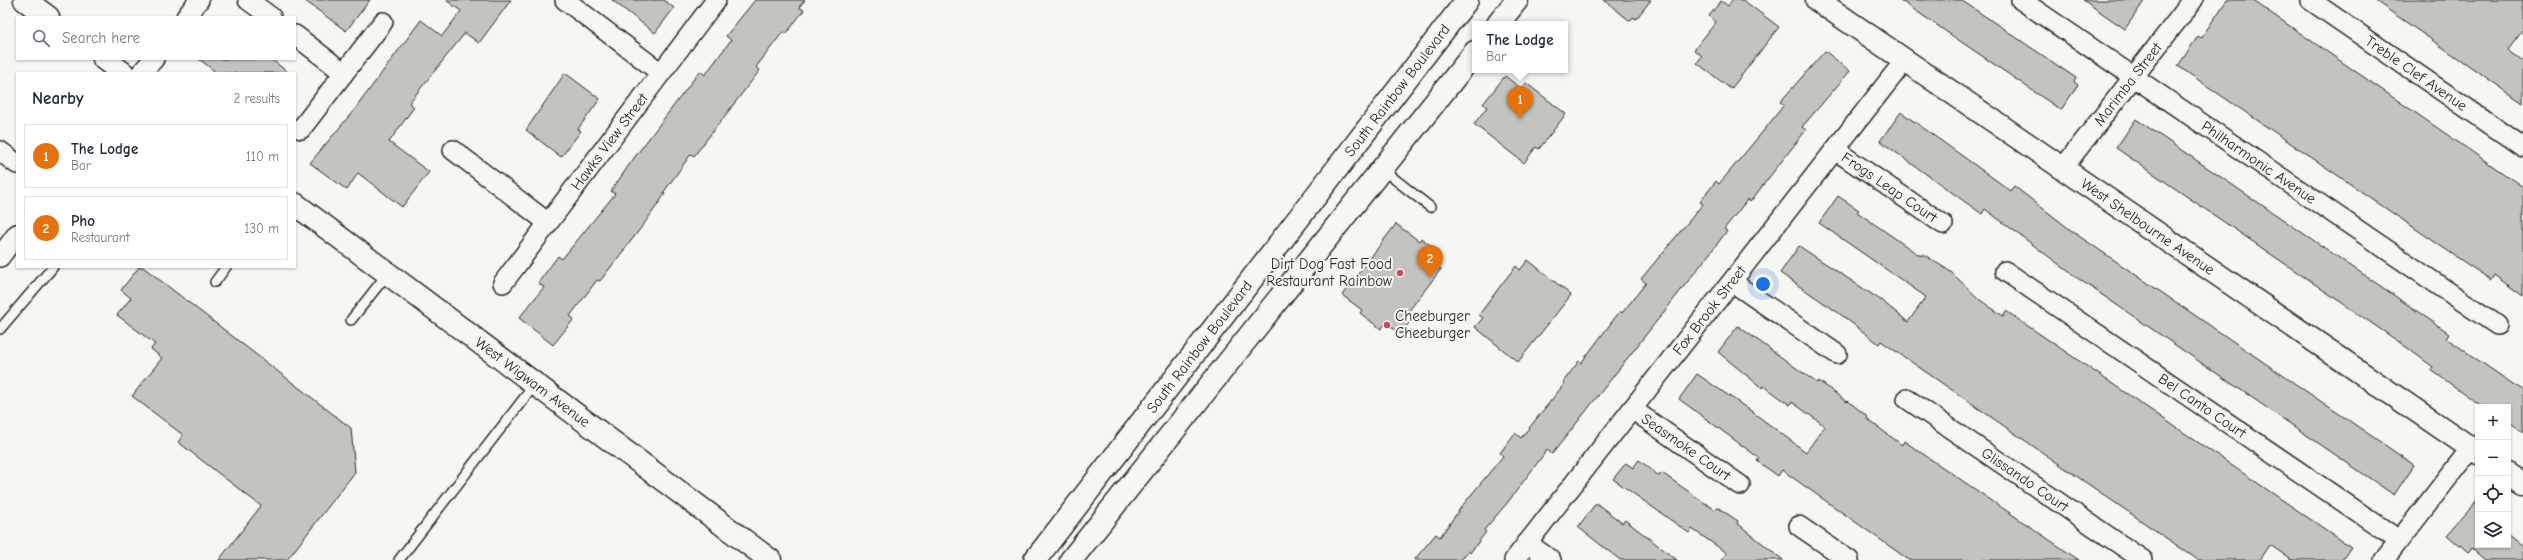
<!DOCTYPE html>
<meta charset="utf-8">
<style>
:root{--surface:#fff;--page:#f6f6f7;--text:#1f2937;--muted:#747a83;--line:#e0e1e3;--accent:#1a73e8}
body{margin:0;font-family:"Comic Neue",sans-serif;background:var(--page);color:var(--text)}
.controls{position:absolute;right:12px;bottom:12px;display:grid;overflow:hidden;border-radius:0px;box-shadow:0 1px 3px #0004}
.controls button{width:36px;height:36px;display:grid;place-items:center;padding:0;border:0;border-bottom:1px solid var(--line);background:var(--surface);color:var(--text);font:20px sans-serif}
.you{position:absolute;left:1763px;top:284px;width:14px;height:14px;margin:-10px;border:3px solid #fff;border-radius:50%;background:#1a73e8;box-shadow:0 0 0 6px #1a73e833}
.badge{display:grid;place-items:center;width:26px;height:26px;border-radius:50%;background:var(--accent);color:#fff;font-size:13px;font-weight:700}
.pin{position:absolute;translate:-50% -33px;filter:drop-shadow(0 1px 2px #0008)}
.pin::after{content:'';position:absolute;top:21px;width:14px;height:12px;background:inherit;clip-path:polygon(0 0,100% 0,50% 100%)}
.popup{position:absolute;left:1472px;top:21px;width:96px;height:52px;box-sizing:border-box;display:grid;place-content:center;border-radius:0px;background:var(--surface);filter:drop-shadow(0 1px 3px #0005);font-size:13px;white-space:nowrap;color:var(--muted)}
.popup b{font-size:15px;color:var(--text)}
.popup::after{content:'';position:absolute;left:50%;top:100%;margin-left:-8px;border:8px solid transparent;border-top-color:var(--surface)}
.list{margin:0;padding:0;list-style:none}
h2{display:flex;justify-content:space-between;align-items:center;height:52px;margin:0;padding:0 16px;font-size:17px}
h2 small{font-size:13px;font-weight:400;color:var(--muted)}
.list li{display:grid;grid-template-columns:26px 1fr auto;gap:12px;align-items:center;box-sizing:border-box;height:64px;margin:0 8px 8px;padding:0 8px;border:1px solid var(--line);border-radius:0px}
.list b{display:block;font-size:15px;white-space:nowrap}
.list p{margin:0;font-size:13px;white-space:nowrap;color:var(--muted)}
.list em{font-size:13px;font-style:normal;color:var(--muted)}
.icon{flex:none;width:22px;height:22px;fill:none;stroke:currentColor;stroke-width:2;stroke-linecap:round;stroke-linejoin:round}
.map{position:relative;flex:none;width:2523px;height:560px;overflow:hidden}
.search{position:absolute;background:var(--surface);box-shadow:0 1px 3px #0004;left:16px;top:16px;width:280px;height:44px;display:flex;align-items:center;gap:10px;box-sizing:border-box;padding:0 14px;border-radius:0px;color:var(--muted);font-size:15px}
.panel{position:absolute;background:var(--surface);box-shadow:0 1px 3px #0004;left:16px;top:72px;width:280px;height:196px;border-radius:0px}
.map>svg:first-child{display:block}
.building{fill:#c3c3c0;stroke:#2b2b2b}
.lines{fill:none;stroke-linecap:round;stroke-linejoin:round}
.service-casing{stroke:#2b2b2b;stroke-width:12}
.minor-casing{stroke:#2b2b2b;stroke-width:22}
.tertiary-casing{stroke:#2b2b2b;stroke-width:25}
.primary-casing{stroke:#2b2b2b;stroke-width:25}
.service{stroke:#f6f6f2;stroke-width:9}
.minor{stroke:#f6f6f2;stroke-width:19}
.tertiary{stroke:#f6f6f2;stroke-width:22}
.primary{stroke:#f6f6f2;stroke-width:22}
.poi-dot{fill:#d1495b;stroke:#f6f6f2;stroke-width:1.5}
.labels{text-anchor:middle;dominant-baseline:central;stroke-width:4;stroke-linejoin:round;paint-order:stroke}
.street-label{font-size:15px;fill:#2b2b2b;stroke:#f6f6f2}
.poi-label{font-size:15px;fill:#2b2b2b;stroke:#f6f6f2;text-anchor:end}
</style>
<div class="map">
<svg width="2523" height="560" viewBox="0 0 2523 560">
<rect width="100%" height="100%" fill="#f6f6f2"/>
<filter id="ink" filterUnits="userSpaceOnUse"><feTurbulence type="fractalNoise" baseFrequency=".025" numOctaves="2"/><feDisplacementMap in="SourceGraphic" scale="8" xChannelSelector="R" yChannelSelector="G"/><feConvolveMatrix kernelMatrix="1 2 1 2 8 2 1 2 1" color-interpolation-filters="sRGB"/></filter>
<g filter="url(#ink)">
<path class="building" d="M304 0H370L346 31Z
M446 0H511L479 43 465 33 409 103 414 107 389 142 429 172 402 207 358 173 347 190 310 163 355 109 421 20 442 36 461 11Z
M612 0H664L674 8 655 33Z
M755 0H805L799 7 804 10 786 34 783 32 756 67 760 70 694 156 691 154 663 193 665 194 644 224 600 281 597 280 570 316 574 319 553 345 519 318 544 287 538 283 558 256 562 259 615 194 611 191 634 158 700 71 705 75 731 40 726 36Z
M1604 0H1651L1636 19 1633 17 1630 21Z
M1732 0H1743L1779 27 1731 89 1697 63 1702 56 1694 50 1716 22 1709 16 1721 1 1728 6Z
M1900 0H1961L2076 78 2074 82 2078 85 2061 110Z
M2083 0H2145L2125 29Z
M2227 0H2252L2523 187V296L2494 275 2491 280 2464 262 2178 66 2198 36 2201 38Z
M2374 0H2523V30L2508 50 2523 61V103Z
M1825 51 1850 71 1802 127 1806 130 1750 202 1748 199 1724 229 1727 231 1707 257 1568 434 1552 454 1547 450 1508 502 1484 530 1486 532 1470 553 1468 551 1461 560H1414L1436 534 1440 537 1462 506 1503 456 1500 453 1515 433 1521 438 1565 383 1563 382 1579 361 1581 363 1620 311 1622 313 1646 283 1641 279 1703 204 1700 202 1716 181 1719 184 1760 135 1784 105 1780 102Z
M199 59H271L289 73H217Z
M565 73 600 99 578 129 581 131 561 157 526 130Z
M1505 76 1522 89 1526 83 1566 114 1539 149 1536 147 1524 163 1474 124 1487 107 1483 104Z
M1901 112 2011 191 2014 186 2076 234 2414 465 2394 495 2076 277 1985 209 1982 214 1880 141Z
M2136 119 2449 333 2446 338 2523 391V432L2508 421V407H2483L2431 370 2433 367 2402 344 2116 148Z
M1838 196 1859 210 1857 212 1916 253 1922 256 1923 254 1951 272 1980 300 2003 316 2006 311 2351 547 2342 560H2292L2270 545 2260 560H2198L1881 341 1879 344 1840 314 1780 273 1799 246 1882 301 1908 322 1926 297 1819 223Z
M1396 224 1419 241 1421 238 1439 252 1432 262 1441 269 1408 312 1414 316 1401 334 1386 323 1381 329 1360 313 1362 310 1342 295Z
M1528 260 1571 295 1518 362 1475 327 1483 318 1479 315 1501 285 1516 266 1520 270Z
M139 267H143L351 428 355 472 287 560H219L261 506 178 442 183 435 132 396 162 358 151 349 155 344 117 315 131 298 121 290Z
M1738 326 1817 383 1819 381 1847 402 1848 401 1868 417 1867 419 1902 445 1904 441 2079 560H1909L1782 470 1778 476 1757 461 1759 458 1679 399 1697 374 1751 411 1806 452 1825 426 1792 402 1790 405 1764 386 1762 388 1718 352Z
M1639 460 1659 476 1662 473 1715 510 1717 507 1738 521 1737 523 1783 560H1721L1727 553 1692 529 1689 533 1613 479 1626 463 1633 468Z
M2478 500V545H2508V534L2523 546V560H2485L2472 549 2468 553 2447 535Z
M1596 503 1622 523 1625 520 1677 560H1620L1578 527Z"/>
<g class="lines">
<g class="service-casing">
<path id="service" d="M1382 169 1430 207
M215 282 226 267
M351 320 388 273
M0 329 53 267
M399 560 535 384"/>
</g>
<g class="minor-casing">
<g id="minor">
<path d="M248 0 271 17"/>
<path d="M565 0 661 73"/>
<path id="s1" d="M2021 0 2497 325"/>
<path id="s2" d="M2310 0 2523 147"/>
<path d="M186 17 199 0"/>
<path d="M295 35 344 73"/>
<path d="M141 73 154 59"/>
<path d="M301 129 383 22"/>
<path d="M453 150 547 222"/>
<path id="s3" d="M1835 150 1943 224"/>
<path d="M0 151 17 164"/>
<path id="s4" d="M2063 168 2193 0"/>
<path d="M0 257 17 234"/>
<path id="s5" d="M2005 271 2399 540"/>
<path d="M1732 282 1837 354"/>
<path id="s6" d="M503 283 716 0"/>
<path id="s7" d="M1907 399 2143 560"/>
<path id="s8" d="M1632 409 1740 485"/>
<path d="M1799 526 1849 560"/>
<path d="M1527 543 1551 560"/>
<path id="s9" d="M1514 560 1905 60"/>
<path d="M2384 560 2471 448"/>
</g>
</g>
<g class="tertiary-casing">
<g id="tertiary">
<path d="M25 0 48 17"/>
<path id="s10" d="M1817 0 2478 453"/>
<path d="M104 59 123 73"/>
<path id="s11" d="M295 204 770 560"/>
<path d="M2508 474 2523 484"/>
</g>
</g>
<g class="primary-casing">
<g id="primary">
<path d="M1498 24 1517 0"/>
<path id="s12" d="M1035 560 1467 0"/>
<path d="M1071 560 1475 52"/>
</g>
</g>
<use href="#service" class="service"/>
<use href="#minor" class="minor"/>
<use href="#tertiary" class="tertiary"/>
<use href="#primary" class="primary"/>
</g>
</g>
<g class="poi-dot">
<circle cx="1400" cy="273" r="4"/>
<circle cx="1387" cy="325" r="4"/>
</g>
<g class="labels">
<g class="street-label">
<text stroke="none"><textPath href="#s2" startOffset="129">Treble Clef Avenue</textPath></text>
<text stroke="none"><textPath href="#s4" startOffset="106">Marimba Street</textPath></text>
<text stroke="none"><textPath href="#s12" startOffset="593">South Rainbow Boulevard</textPath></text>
<text stroke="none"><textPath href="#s6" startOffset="177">Hawks View Street</textPath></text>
<text stroke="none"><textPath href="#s1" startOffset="288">Philharmonic Avenue</textPath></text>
<text stroke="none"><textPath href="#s3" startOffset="66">Frogs Leap Court</textPath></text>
<text stroke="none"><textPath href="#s10" startOffset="401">West Shelbourne Avenue</textPath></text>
<text stroke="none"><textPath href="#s9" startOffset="317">Fox Brook Street</textPath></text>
<text stroke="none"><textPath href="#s12" startOffset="269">South Rainbow Boulevard</textPath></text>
<text stroke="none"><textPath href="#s11" startOffset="297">West Wigwam Avenue</textPath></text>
<text stroke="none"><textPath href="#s5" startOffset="239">Bel Canto Court</textPath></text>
<text stroke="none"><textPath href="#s8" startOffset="66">Seasmoke Court</textPath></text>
<text stroke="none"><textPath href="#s7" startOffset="143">Glissando Court</textPath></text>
</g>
<g class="poi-label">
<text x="1392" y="264">Dirt Dog Fast Food<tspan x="1392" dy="17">Restaurant Rainbow</tspan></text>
<text x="1395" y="316" text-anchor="start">Cheeburger<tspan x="1395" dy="17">Cheeburger</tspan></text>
</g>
</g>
</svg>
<div class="controls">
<button>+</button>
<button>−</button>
<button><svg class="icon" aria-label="locate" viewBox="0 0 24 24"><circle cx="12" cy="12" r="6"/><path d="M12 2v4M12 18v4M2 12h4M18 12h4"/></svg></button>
<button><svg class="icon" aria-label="layers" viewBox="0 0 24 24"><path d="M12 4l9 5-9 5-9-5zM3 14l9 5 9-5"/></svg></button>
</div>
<div class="you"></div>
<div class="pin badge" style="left:1520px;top:119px;background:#e8710a">1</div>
<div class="popup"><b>The Lodge</b>Bar</div>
<div class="pin badge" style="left:1430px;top:278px;background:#e8710a">2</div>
<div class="search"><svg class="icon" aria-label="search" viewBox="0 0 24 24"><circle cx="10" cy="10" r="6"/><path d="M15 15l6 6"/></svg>Search here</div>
<section class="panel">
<h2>Nearby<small>2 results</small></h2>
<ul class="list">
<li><span class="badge" style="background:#e8710a">1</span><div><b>The Lodge</b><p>Bar</p></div><em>110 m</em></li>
<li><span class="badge" style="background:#e8710a">2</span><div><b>Pho</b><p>Restaurant</p></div><em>130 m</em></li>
</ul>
</section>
</div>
